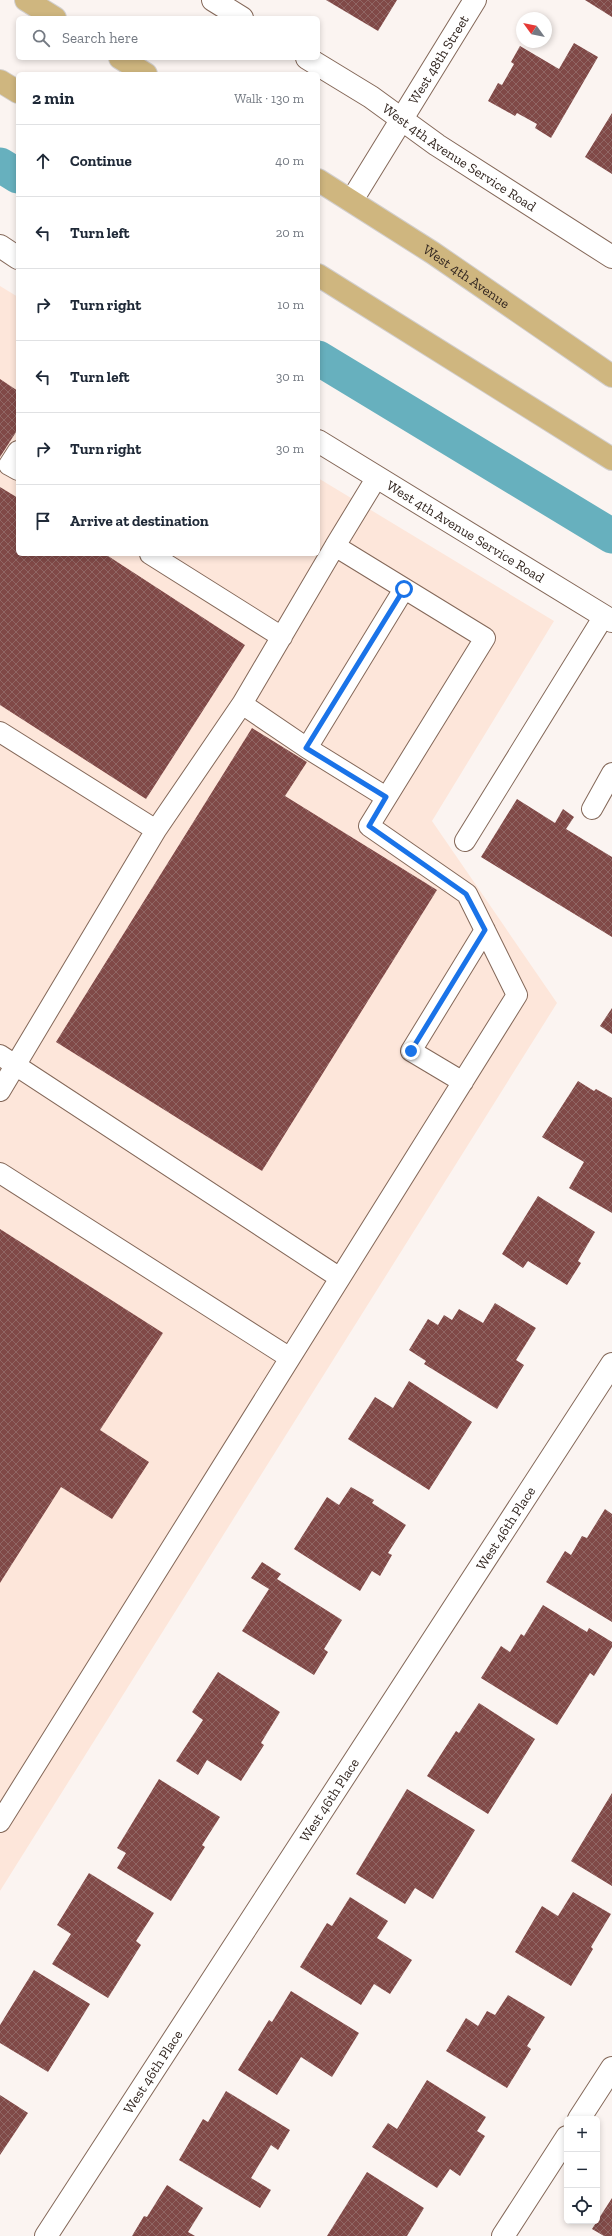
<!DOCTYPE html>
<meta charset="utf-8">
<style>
:root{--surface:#fff;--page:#f6f6f7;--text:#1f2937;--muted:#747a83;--line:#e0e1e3}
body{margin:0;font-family:"Zilla Slab",serif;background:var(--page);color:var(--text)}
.controls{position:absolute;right:12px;bottom:12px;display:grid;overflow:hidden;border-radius:6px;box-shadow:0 2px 6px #0003}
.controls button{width:36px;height:36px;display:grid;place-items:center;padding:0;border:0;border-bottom:1px solid var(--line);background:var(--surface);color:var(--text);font:20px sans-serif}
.compass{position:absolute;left:516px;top:12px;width:36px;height:36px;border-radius:50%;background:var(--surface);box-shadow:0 2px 6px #0003;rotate:303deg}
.stop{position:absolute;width:12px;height:12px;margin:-9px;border:3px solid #1a73e8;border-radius:50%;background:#fff}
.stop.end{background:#1a73e8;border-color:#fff;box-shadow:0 1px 4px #0008}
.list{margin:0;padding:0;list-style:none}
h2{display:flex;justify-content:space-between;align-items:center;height:52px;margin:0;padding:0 16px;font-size:17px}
h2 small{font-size:13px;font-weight:400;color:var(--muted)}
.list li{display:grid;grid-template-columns:26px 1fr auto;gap:12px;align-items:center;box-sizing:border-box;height:72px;padding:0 16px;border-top:1px solid var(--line)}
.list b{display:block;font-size:15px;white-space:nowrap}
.list em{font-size:13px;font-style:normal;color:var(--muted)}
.icon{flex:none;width:22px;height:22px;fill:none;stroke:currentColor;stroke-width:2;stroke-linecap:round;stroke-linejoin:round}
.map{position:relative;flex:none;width:612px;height:2236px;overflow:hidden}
.search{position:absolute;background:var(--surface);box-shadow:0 2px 6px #0003;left:16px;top:16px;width:304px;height:44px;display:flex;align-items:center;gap:10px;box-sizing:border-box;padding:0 14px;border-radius:6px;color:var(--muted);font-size:15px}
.panel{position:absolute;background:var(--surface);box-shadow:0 2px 6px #0003;left:16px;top:72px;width:304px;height:484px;border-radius:6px}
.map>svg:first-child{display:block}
.commercial{fill:#fde6da}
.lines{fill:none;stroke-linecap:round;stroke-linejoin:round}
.canal{stroke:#67b0be;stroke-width:35}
.building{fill:url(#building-cross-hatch)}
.lane-casing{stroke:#846859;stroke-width:22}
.street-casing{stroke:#846859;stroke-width:24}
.primary-casing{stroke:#d2cfce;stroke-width:24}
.lane{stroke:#fff;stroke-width:20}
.street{stroke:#fff;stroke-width:22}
.primary{stroke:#cfb67f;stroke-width:22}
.route{stroke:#1a73e8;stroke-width:5}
.labels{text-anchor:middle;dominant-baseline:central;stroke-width:4;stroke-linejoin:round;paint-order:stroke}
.street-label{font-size:14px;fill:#322620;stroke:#fbf4f1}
</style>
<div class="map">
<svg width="612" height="2236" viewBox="0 0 612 2236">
<defs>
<pattern id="building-cross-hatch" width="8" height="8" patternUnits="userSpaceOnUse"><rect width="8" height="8" fill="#804947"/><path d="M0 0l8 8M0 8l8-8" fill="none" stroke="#906664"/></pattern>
</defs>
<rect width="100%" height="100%" fill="#fbf4f1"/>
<path class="commercial" d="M0 286 18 297V554H318V478L554 621 432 821 557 1003 0 1891Z"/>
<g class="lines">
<path class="canal" d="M0 165 18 176
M318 358 612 536"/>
</g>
<path class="building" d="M326 0H397L378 31Z
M585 0H612V17Z
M574 43 598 57 551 138 535 128 537 124 517 113 515 116 488 101 498 83 502 85 514 64 511 62 520 46 559 69Z
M612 113V174L585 157Z
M0 379 18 391V429L0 457Z
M0 487 18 498V554H105L245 645 146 799 0 705Z
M252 728 307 762 285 796 437 890 262 1171 56 1042Z
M517 799 555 823 563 809 574 817 566 829 612 857V937L481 857Z
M612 1008V1034L600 1026Z
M578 1081 594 1091 596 1089 612 1098V1213L569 1188 584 1162 542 1137Z
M538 1196 595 1232 578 1261 581 1263 567 1285 528 1261 523 1268 502 1254Z
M0 1229 163 1333 100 1430 149 1462 112 1519 61 1487 0 1583Z
M495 1303 536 1328 516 1360 524 1365 497 1409 424 1364 426 1361 409 1350 428 1319 438 1325 444 1315 452 1320 459 1309 483 1323Z
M409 1381 472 1422 429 1490 348 1439 375 1397 393 1408Z
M351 1487 374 1500 372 1503 406 1525 388 1553 392 1555 380 1576 372 1571 360 1591 294 1549 327 1497 339 1505Z
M605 1509 612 1514V1622L546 1582 565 1551 571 1555 582 1536 587 1538Z
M262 1562 281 1574 277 1579 342 1620 324 1649 328 1652 314 1675 242 1631 269 1589 251 1578Z
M543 1605 587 1632 589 1628 612 1642V1647L594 1676 590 1673 557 1725 481 1678 501 1646 510 1652 521 1634 524 1636Z
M218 1672 280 1712 261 1743 264 1745 241 1781 207 1760 198 1775 176 1761 203 1720 192 1712Z
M479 1703 535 1739 488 1814 427 1776 456 1731 459 1733Z
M159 1779 220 1817 202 1845 205 1847 171 1901 117 1868 126 1853 117 1848Z
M407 1789 475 1830 433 1899 415 1888 405 1904 356 1874Z
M612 1793V1886L571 1861Z
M89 1873 154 1913 136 1941 141 1945 108 1998 52 1964 71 1934 57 1925Z
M573 1892 611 1914 591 1947 593 1949 571 1986 515 1952 542 1906 558 1916Z
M350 1897 388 1921 377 1938 412 1960 390 1994 374 1984 361 2005 300 1967 327 1923 332 1926Z
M34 1970 90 2004 48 2072 0 2043V2025Z
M291 1991 359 2033 332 2077 301 2057 277 2095 238 2070 269 2020 272 2022Z
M508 1995 545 2017 527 2046 531 2049 507 2088 446 2051 466 2018 478 2026 487 2011 495 2015Z
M427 2080 486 2117 477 2131 485 2136 460 2176 450 2169 437 2188 372 2147 388 2123 397 2129Z
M226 2091 290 2130 278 2150 271 2145 251 2178 271 2190 260 2208 179 2160 203 2119 208 2122Z
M0 2095 28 2113 0 2155Z
M367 2172 424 2208 407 2236H327Z
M167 2185 203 2208 188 2232 195 2236H132L144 2216 147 2217Z
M612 2198V2236H604L592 2229Z"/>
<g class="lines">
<g class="lane-casing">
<path id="lane" d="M18 451 9 465 18 470
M150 554 282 637
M0 732 156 830 242 704
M307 748 242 704 335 546
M386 797 307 748 404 589
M592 809 612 773
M465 841 604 616
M0 1055 340 1278
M463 1082 411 1051 485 930
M0 1091 156 830
M0 1173 290 1358
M0 1822 517 995 467 894 369 826 485 638 335 546 377 477"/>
</g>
<g class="street-casing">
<g id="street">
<path d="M213 0 242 18"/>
<path id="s1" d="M307 58 371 97 437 145 612 257"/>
<path id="s2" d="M352 200 475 0"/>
<path d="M0 246 18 258"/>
<path id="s3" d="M318 441 612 621"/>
<path d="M579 2119 612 2068"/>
<path id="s4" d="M46 2236 612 1364"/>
<path d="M503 2236 567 2137"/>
</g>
</g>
<g class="primary-casing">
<g id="primary">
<path d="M26 0 55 18"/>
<path d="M120 58 146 74"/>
<path d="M0 81 18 92"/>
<path id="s5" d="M318 180 433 253 612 376"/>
<path d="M318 275 612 459"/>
</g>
</g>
<use href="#lane" class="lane"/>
<use href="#street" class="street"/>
<use href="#primary" class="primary"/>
</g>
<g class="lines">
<path class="route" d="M404 589 306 748 386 797 369 826 466 894 485 930 411 1051"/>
</g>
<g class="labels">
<g class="street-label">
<text stroke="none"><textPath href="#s2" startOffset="165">West 48th Street</textPath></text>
<text stroke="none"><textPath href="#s1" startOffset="182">West 4th Avenue Service Road</textPath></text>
<text stroke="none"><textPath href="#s5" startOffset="177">West 4th Avenue</textPath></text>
<text stroke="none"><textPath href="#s3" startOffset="173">West 4th Avenue Service Road</textPath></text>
<text stroke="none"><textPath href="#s4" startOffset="844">West 46th Place</textPath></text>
<text stroke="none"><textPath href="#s4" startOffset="520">West 46th Place</textPath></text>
<text stroke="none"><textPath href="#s4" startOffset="196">West 46th Place</textPath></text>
</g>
</g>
</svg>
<div class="controls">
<button>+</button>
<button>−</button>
<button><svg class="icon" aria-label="locate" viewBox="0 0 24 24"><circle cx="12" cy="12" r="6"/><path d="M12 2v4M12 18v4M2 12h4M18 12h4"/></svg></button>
</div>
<svg class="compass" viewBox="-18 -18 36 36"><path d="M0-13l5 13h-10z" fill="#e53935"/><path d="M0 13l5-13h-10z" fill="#747a83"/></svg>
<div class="stop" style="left:404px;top:589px"></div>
<div class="stop end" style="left:411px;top:1051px"></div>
<div class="search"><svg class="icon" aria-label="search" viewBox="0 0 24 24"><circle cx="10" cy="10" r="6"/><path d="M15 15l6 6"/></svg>Search here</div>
<section class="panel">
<h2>2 min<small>Walk · 130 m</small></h2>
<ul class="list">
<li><svg class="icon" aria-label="ahead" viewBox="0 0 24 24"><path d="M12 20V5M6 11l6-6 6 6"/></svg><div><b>Continue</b></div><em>40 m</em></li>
<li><svg class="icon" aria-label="left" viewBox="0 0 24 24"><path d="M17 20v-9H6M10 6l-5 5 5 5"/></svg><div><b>Turn left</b></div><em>20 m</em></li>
<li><svg class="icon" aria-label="right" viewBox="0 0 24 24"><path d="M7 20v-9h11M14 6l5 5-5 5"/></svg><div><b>Turn right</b></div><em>10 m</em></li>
<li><svg class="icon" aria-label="left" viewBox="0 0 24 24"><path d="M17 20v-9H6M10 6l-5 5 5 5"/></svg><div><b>Turn left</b></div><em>30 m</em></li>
<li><svg class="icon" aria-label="right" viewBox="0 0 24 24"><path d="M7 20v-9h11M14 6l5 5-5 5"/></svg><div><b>Turn right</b></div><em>30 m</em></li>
<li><svg class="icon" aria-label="arrive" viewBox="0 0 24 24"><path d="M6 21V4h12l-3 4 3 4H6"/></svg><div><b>Arrive at destination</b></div></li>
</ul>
</section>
</div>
